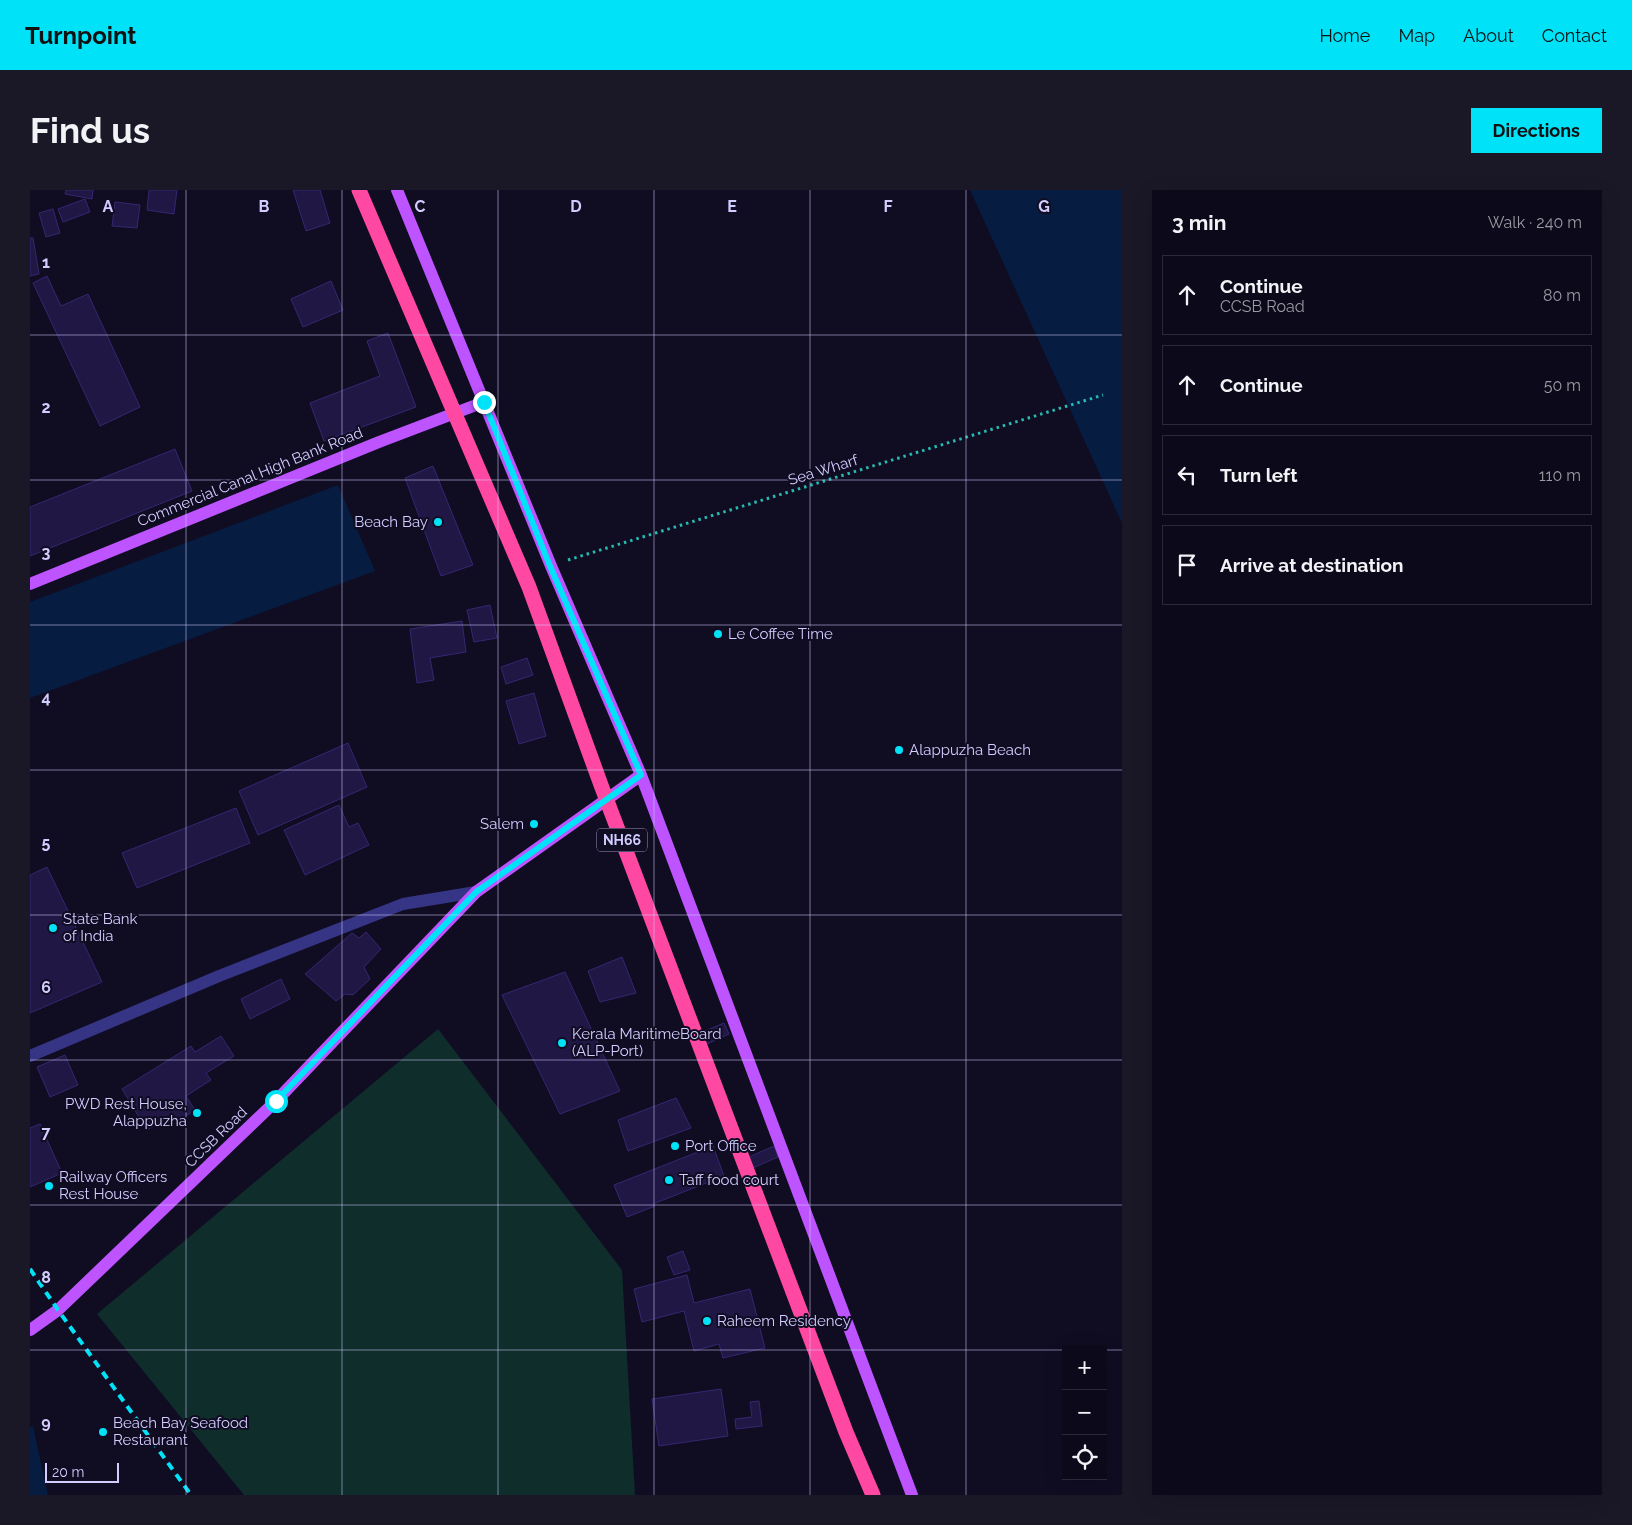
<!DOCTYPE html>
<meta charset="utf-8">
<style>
:root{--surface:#0c091a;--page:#1a1727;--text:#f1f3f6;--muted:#9a9aa2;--line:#2c2a39;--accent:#00e2f8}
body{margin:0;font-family:Raleway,sans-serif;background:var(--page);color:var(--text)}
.controls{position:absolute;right:15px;bottom:15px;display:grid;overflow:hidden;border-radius:0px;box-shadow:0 5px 20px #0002}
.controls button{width:45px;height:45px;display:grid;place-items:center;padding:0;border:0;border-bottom:1px solid var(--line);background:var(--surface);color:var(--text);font:25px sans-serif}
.scale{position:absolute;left:15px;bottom:12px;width:74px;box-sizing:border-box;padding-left:5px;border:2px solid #d2cdff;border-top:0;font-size:14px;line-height:18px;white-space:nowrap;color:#d2cdff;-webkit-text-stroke:4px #100c22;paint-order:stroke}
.stop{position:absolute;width:15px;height:15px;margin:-11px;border:4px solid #00e2f8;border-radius:50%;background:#fff}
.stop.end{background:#00e2f8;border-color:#fff;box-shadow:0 1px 5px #0008}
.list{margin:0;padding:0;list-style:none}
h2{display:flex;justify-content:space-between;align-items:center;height:65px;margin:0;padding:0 20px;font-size:21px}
h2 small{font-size:16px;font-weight:400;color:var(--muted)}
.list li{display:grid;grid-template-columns:32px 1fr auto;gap:15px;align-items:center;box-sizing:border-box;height:80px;margin:0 10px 10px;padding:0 10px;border:1px solid var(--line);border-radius:0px}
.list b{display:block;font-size:19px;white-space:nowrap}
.list p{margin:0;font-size:16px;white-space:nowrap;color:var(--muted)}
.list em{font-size:16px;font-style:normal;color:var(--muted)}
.icon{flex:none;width:28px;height:28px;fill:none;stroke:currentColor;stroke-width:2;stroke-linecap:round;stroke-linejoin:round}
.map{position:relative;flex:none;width:1092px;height:1305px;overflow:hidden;border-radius:0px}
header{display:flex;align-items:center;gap:30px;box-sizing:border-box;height:70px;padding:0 25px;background:var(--accent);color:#111}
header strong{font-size:24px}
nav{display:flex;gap:28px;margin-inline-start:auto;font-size:18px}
.intro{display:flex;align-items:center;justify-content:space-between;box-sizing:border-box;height:120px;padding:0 30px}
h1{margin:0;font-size:35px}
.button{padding:12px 22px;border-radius:0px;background:var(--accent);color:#111;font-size:18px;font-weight:700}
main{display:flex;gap:30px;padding:0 30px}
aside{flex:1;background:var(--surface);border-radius:0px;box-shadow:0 5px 20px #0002}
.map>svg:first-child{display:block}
.green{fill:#0f2d2b}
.water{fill:#061c41}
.building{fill:#201744;stroke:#352772}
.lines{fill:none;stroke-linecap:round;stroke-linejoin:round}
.path{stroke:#26bab0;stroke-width:3;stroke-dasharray:2.5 4;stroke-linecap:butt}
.minor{stroke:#363484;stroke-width:12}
.major{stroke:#bd54ff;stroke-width:12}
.rail{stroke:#00e2f8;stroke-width:4;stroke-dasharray:8 6;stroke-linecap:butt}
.highway-bridge{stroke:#ff48a2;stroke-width:15}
.route{stroke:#00e2f8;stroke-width:6}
.grid{fill:none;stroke:#d2cdff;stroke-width:1;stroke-opacity:0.55}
.poi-dot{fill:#00e2f8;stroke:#100c22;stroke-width:2}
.labels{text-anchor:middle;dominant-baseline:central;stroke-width:4;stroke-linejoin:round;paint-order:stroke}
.shield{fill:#100c22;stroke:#9893bd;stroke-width:1}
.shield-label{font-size:14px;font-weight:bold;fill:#d2cdff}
.street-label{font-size:15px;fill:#d2cdff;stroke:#100c22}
.poi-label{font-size:15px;fill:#d2cdff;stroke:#100c22;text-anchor:start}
.grid-label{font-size:16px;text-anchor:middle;font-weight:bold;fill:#d2cdff;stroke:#100c22;stroke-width:4;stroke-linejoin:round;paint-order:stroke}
</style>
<header>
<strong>Turnpoint</strong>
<nav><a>Home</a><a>Map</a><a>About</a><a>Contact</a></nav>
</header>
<div class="intro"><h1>Find us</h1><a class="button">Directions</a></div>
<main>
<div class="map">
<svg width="1092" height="1305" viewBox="0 0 1092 1305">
<rect width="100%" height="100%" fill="#100c22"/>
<path class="green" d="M408 839 592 1080 605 1305H214L67 1124Z"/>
<path class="water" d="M940 0H1092V333Z
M308 295 345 381 0 508V412Z
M3 1236 18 1305H0V1237Z"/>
<path class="building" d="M36 0H63L62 9 35 4Z
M119 0H147L144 24 117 20Z
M263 0H290L300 33 276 41Z
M55 9 60 22 33 32 28 19Z
M85 12 110 15 107 38 82 36Z
M23 19 30 43 16 47 9 23Z
M0 48H3L9 84 0 86Z
M17 86 31 116 58 104 110 217 70 236 3 93Z
M301 91 313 120 273 137 261 109Z
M358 143 386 217 294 251 280 213 350 186 337 151Z
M145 259 162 301 0 366V317Z
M403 276 443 375 411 386 375 288Z
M460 415 467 448 444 452 437 420Z
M432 431 436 462 400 468 404 490 387 493 380 439Z
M497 468 503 485 476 494 471 477Z
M504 503 516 546 489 554 476 511Z
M318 553 337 597 228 645 209 601Z
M309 615 319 637 328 633 339 655 275 685 254 640Z
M206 618 220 653 107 698 92 663Z
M17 677 72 792 0 823V685Z
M336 742 351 759 334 777 340 789 323 805 315 804 306 811 275 784 322 743 329 748Z
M592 767 606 803 570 812 558 781Z
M535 782 590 901 530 924 472 805Z
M251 789 260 809 220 829 211 809Z
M694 833 699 844 666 859 661 847Z
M191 846 204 866 176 883 181 890 156 906 165 920 147 932 142 925 117 940 92 899 161 856 165 862Z
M35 865 48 895 20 907 7 877Z
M646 908 661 938 598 961 588 930Z
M10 934 32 983 0 997V938Z
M683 956 694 986 623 1014 625 1016 597 1027 584 995Z
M744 956 748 967 716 981 712 970Z
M653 1061 660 1080 644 1085 637 1067Z
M657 1085 664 1113 720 1099 735 1158 693 1168 689 1154 664 1161 654 1121 612 1132 604 1099Z
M691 1199 698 1246 629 1256 622 1209Z
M729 1211 732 1236 706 1239 705 1229 722 1227 720 1212Z"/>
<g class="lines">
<path class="path" d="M538 370 1073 205"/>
<path class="minor" d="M0 866 189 786 373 714 446 702"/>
<path class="major" d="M367 0 521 376 611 585 882 1305
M0 394 349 252 454 212
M0 1140 28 1120 246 911 446 702 611 585"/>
<path class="rail" d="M0 1079 28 1120 161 1305"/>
<path class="highway-bridge" d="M329 0 499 397 571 595 816 1242 843 1305"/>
</g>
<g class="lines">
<path class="route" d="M246 911 446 702 611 585 520 376 454 212"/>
</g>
<path class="grid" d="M156 0V1305M312 0V1305M468 0V1305M624 0V1305M780 0V1305M936 0V1305M0 145H1092M0 290H1092M0 435H1092M0 580H1092M0 725H1092M0 870H1092M0 1015H1092M0 1160H1036M1073 1160H1092"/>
<g class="poi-dot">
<circle cx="408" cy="332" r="5"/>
<circle cx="688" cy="444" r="5"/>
<circle cx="869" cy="560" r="5"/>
<circle cx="504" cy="634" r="5"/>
<circle cx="23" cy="738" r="5"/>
<circle cx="532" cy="853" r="5"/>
<circle cx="167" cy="923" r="5"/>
<circle cx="645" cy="956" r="5"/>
<circle cx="639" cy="990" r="5"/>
<circle cx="19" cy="996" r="5"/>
<circle cx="677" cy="1131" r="5"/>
<circle cx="73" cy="1242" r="5"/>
</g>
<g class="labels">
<rect class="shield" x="567" y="638.5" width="50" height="23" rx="4"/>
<g class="shield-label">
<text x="592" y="650">NH66</text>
</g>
<g class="street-label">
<text transform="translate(793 280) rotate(-17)">Sea Wharf</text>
<text transform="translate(220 287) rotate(-22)">Commercial Canal High Bank Road</text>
<text transform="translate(186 947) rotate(-44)">CCSB Road</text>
</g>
<g class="poi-label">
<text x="398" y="332" text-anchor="end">Beach Bay</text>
<text x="698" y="444">Le Coffee Time</text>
<text x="879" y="560">Alappuzha Beach</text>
<text x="494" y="634" text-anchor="end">Salem</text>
<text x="33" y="729">State Bank<tspan x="33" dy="17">of India</tspan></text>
<text x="542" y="844">Kerala MaritimeBoard<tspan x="542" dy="17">(ALP-Port)</tspan></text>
<text x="157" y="914" text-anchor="end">PWD Rest House,<tspan x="157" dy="17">Alappuzha</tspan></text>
<text x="655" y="956">Port Office</text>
<text x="29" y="987">Railway Officers<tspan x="29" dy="17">Rest House</tspan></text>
<text x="649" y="990">Taff food court</text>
<text x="687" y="1131">Raheem Residency</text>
<text x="83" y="1233">Beach Bay Seafood<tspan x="83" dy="17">Restaurant</tspan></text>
</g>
</g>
<g class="grid-label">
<text x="78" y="22">A</text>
<text x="234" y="22">B</text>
<text x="390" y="22">C</text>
<text x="546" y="22">D</text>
<text x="702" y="22">E</text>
<text x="858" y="22">F</text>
<text x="1014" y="22">G</text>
<text x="16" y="78">1</text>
<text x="16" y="223">2</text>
<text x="16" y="368">3</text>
<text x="16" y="513">4</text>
<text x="16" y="658">5</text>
<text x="16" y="803">6</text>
<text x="16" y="948">7</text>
<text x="16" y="1093">8</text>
<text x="16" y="1238">9</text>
</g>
</svg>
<div class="controls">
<button>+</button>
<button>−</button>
<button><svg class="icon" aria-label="locate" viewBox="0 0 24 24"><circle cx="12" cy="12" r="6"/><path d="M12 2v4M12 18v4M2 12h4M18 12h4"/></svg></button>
</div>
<div class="scale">20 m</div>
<div class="stop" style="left:246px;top:911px"></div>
<div class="stop end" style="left:454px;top:212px"></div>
</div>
<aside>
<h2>3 min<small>Walk · 240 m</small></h2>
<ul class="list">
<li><svg class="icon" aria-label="ahead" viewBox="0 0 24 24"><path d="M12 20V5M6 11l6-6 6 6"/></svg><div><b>Continue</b><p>CCSB Road</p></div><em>80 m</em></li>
<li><svg class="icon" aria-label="ahead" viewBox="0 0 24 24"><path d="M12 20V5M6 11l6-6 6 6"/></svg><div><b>Continue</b></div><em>50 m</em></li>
<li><svg class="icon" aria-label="left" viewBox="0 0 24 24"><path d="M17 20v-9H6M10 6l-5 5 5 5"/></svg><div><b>Turn left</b></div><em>110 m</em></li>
<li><svg class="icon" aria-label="arrive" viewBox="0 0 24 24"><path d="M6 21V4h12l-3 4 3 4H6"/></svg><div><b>Arrive at destination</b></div></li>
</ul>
</aside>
</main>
